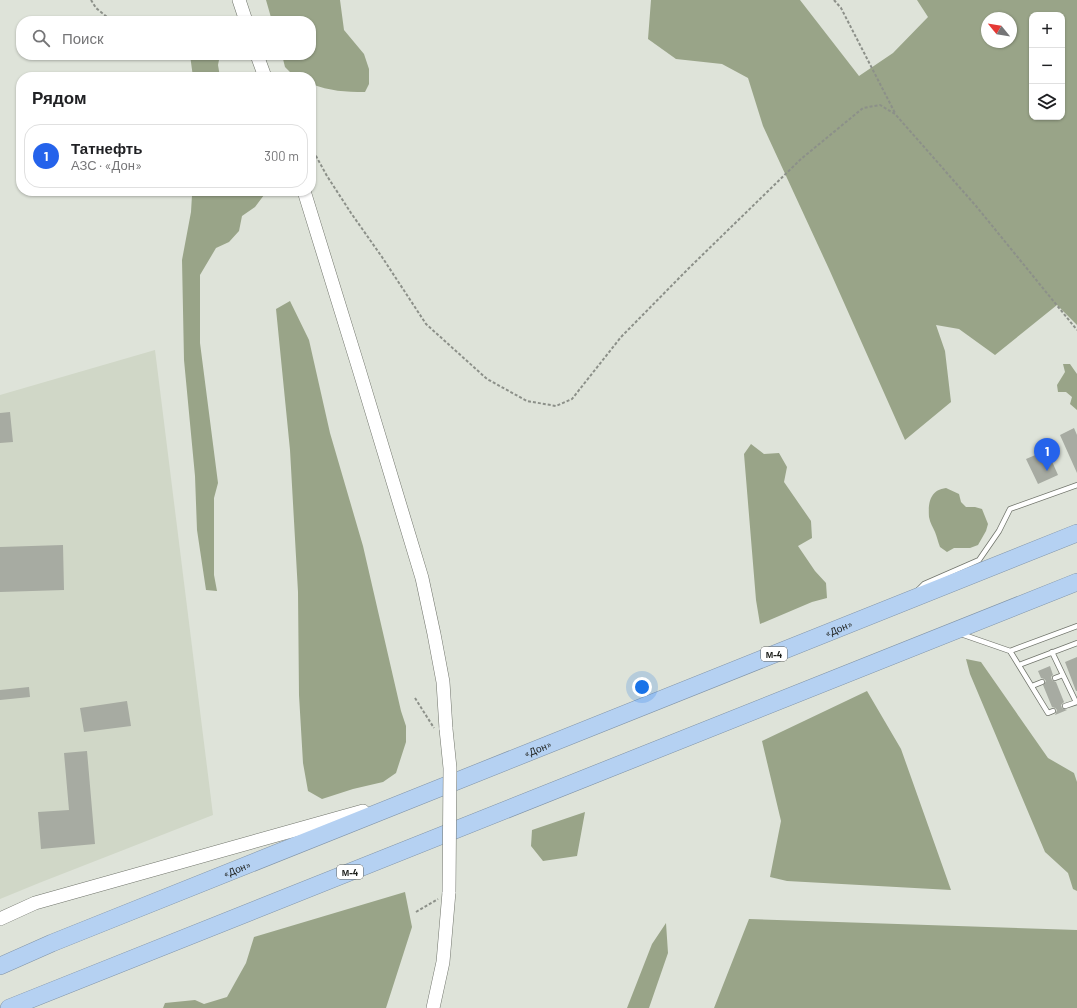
<!DOCTYPE html>
<html lang="ru">
<meta charset="utf-8">
<style>
:root{--surface:#fff;--page:#f6f6f6;--text:#202124;--muted:#757577;--line:#e0e0e0;--accent:#2563eb}
body{margin:0;font-family:Barlow,sans-serif;background:var(--page);color:var(--text)}
.controls{position:absolute;right:12px;top:12px;display:grid;overflow:hidden;border-radius:8px;box-shadow:0 1px 3px #0004}
.controls button{width:36px;height:36px;display:grid;place-items:center;padding:0;border:0;border-bottom:1px solid var(--line);background:var(--surface);color:var(--text);font:20px sans-serif}
.compass{position:absolute;left:981px;top:12px;width:36px;height:36px;border-radius:50%;background:var(--surface);box-shadow:0 1px 3px #0004;rotate:300deg}
.you{position:absolute;left:642px;top:687px;width:14px;height:14px;margin:-10px;border:3px solid #fff;border-radius:50%;background:#1a73e8;box-shadow:0 0 0 6px #1a73e833}
.badge{display:grid;place-items:center;width:26px;height:26px;border-radius:50%;background:var(--accent);color:#fff;font-size:13px;font-weight:700}
.pin{position:absolute;translate:-50% -33px;filter:drop-shadow(0 1px 2px #0008)}
.pin::after{content:'';position:absolute;top:21px;width:14px;height:12px;background:inherit;clip-path:polygon(0 0,100% 0,50% 100%)}
.list{margin:0;padding:0;list-style:none}
h2{display:flex;justify-content:space-between;align-items:center;height:52px;margin:0;padding:0 16px;font-size:17px}
h2 small{font-size:13px;font-weight:400;color:var(--muted)}
.list li{display:grid;grid-template-columns:26px 1fr auto;gap:12px;align-items:center;box-sizing:border-box;height:64px;margin:0 8px 8px;padding:0 8px;border:1px solid var(--line);border-radius:16px}
.list b{display:block;font-size:15px;white-space:nowrap}
.list p{margin:0;font-size:13px;white-space:nowrap;color:var(--muted)}
.list em{font-size:13px;font-style:normal;color:var(--muted)}
.icon{flex:none;width:22px;height:22px;fill:none;stroke:currentColor;stroke-width:2;stroke-linecap:round;stroke-linejoin:round}
.map{position:relative;flex:none;width:1077px;height:1008px;overflow:hidden}
.search{position:absolute;background:var(--surface);box-shadow:0 1px 3px #0004;left:16px;top:16px;width:300px;height:44px;display:flex;align-items:center;gap:10px;box-sizing:border-box;padding:0 14px;border-radius:16px;color:var(--muted);font-size:15px}
.panel{position:absolute;background:var(--surface);box-shadow:0 1px 3px #0004;left:16px;top:72px;width:300px;height:124px;border-radius:16px}
.map>svg:first-child{display:block}
.built{fill:#d0d7c7}
.forest{fill:#99a488;fill-rule:evenodd}
.building{fill:#a7aba2}
.lines{fill:none;stroke-linecap:round;stroke-linejoin:round}
.lane-casing{stroke:#70746b;stroke-width:6}
.secondary-casing{stroke:#70746b;stroke-width:14}
.highway-casing{stroke:#7f92a6;stroke-width:18}
.path{stroke:#8c9089;stroke-width:2;stroke-dasharray:3 2;stroke-linecap:butt}
.lane{stroke:#fff;stroke-width:4.5}
.secondary{stroke:#fff;stroke-width:13}
.highway{stroke:#b5d1f2;stroke-width:17}
.secondary-bridge-casing{stroke:#70746b;stroke-width:14;stroke-linecap:butt}
.secondary-bridge{stroke:#fff;stroke-width:13}
.labels{text-anchor:middle;dominant-baseline:central;stroke-width:3;stroke-linejoin:round;paint-order:stroke}
.shield{fill:#fff;stroke:#60625f;stroke-width:1}
.shield-label{font-size:9px;font-weight:bold;fill:#1c1e1a}
.street-label{font-size:10px;fill:#1c1e1a;stroke:#fff}
</style>
<div class="map">
<svg width="1077" height="1008" viewBox="0 0 1077 1008">
<rect width="100%" height="100%" fill="#dee3d9"/>
<path class="built" d="M155 350 213 815 39 883 0 899V395Z"/>
<path class="forest" d="M266 0H340L344 30 364 54 369 69V84L365 92C345 92 330 91 311 84V77H295L285 67 282 55H311V21H272Z
M651 0H800L859 76 893 53 928 17 917 0H1077V325L1057 305 995 355 959 329 936 325 945 351 951 402 905 440 829 269 763 126 748 78 722 64 676 59 648 39ZM1032 15H1062V117H1032ZM987 18H1011V42H987Z
M190 55H220L218 65 220 77H193Z
M195 191H263L264 195 255 207 242 216 239 231 229 242 216 248 200 275V343L218 483 214 498V575L217 591 206 590 197 530 195 476 184 360 182 260 191 212 192 195Z
M290 301 309 340 330 433 363 546 401 711 406 726V742L396 773 383 782 353 789 322 799 308 791 303 763 299 695 298 592 290 450 276 309Z
M1063 364H1070L1077 374V410L1070 404 1072 397 1066 392H1058L1057 385 1065 372Z
M751 444 764 454 779 453 787 467 784 482 811 521 812 538 798 546 815 571 826 583 827 598 812 602 760 624 756 600 744 454Z
M946 488 959 494 961 502 966 507H975L982 509 988 524 986 531 978 545 970 548H954L947 552 940 547C938 542 937 537 935 532 933 527 930 523 929 517 928 503 930 490 946 488Z
M966 659 981 662 1048 758 1074 773 1077 782V891L1073 889 1068 873 1045 852 970 674Z
M867 691 901 749 951 890 787 881 770 877 781 821 762 741Z
M585 812 577 856 543 861 531 846 532 830Z
M405 892 412 927 386 1008H163L165 1003 195 1000 204 1004 227 997 246 963 254 937Z
M749 919 1077 930V1008H714Z
M666 923 668 953 649 1008H627L652 944Z"/>
<path class="building" d="M10 412 13 442 0 443V413Z
M1074 428 1077 435V473L1060 435Z
M1047 450 1058 475 1038 484 1026 459Z
M63 545 64 590 0 592V547Z
M1077 657V691H1076L1065 662Z
M1050 666 1053 675 1051 677 1052 680 1056 682 1064 702 1061 705 1062 708 1067 710 1055 715 1057 710 1055 708 1052 707 1043 685 1046 681 1044 679 1041 678 1038 671Z
M29 687 30 697 0 700V690Z
M127 701 131 726 84 732 80 708Z
M87 751 95 844 41 849 38 812 69 810 64 753Z"/>
<g class="lines">
<g class="lane-casing">
<path id="lane" d="M918 590 924 584 979 560 999 531 1010 509 1077 485
M961 634 1010 651 1048 713 1053 711
M1010 651 1077 626
M1052 652 1076 702
M1019 665 1077 643
M1055 678 1063 675
M1032 686 1042 682
M1065 706 1077 702"/>
</g>
<g class="secondary-casing">
<path id="secondary" d="M239 0 246 21
M257 55 265 77
M304 191 358 366 422 578 434 634 443 682 446 729
M0 919 35 903 363 811
M433 1008 443 962 449 892"/>
</g>
<g class="highway-casing">
<g id="highway">
<path id="s1" d="M0 966 52 943 1077 533"/>
<path d="M9 1008 1077 582"/>
</g>
</g>
<path class="path" d="M91 0 96 8 112 21
M834 0 841 8 895 113
M311 147 327 176 351 213 382 257 426 324 487 379 527 401 556 406 572 399 621 337 689 268 801 159 863 108 880 105 895 114 976 206 1077 330
M415 698 434 728
M416 912 438 899"/>
<use href="#lane" class="lane"/>
<use href="#secondary" class="secondary"/>
<use href="#highway" class="highway"/>
<g class="secondary-bridge-casing">
<path id="secondary-bridge" d="M446 729 450 768 449 892"/>
</g>
<use href="#secondary-bridge" class="secondary-bridge"/>
</g>
<g class="labels">
<g class="shield">
<rect x="761" y="647" width="26" height="14" rx="3"/>
<rect x="337" y="865" width="26" height="14" rx="3"/>
</g>
<g class="shield-label">
<text x="774" y="654">М-4</text>
<text x="350" y="872">М-4</text>
</g>
<g class="street-label">
<text stroke="none"><textPath href="#s1" startOffset="904">«Дон»</textPath></text>
<text stroke="none"><textPath href="#s1" startOffset="580">«Дон»</textPath></text>
<text stroke="none"><textPath href="#s1" startOffset="256">«Дон»</textPath></text>
</g>
</g>
</svg>
<div class="controls">
<button>+</button>
<button>−</button>
<button><svg class="icon" aria-label="layers" viewBox="0 0 24 24"><path d="M12 4l9 5-9 5-9-5zM3 14l9 5 9-5"/></svg></button>
</div>
<svg class="compass" viewBox="-18 -18 36 36"><path d="M0-13l5 13h-10z" fill="#e53935"/><path d="M0 13l5-13h-10z" fill="#757577"/></svg>
<div class="you"></div>
<div class="pin badge" style="left:1047px;top:471px">1</div>
<div class="search"><svg class="icon" aria-label="search" viewBox="0 0 24 24"><circle cx="10" cy="10" r="6"/><path d="M15 15l6 6"/></svg>Поиск</div>
<section class="panel">
<h2>Рядом<small></small></h2>
<ul class="list">
<li><span class="badge">1</span><div><b>Татнефть</b><p>АЗС · «Дон»</p></div><em>300 m</em></li>
</ul>
</section>
</div>
